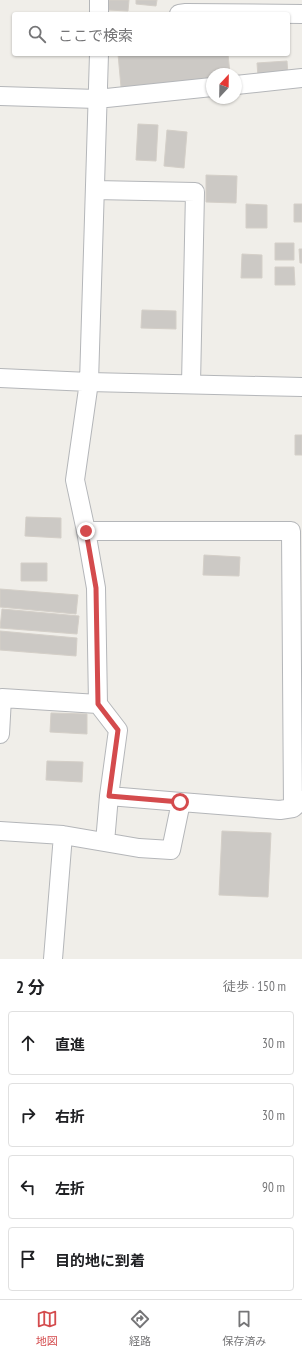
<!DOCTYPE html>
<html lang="ja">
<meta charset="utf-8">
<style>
:root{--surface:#fff;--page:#f2f2f2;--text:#202124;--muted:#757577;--line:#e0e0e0;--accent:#d44b4d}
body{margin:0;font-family:"PT Sans Narrow","Noto Sans JP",sans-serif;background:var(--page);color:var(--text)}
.compass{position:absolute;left:206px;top:68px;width:36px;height:36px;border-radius:50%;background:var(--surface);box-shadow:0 1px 3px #0004;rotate:22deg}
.stop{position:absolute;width:12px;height:12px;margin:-9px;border:3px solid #d44b4d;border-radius:50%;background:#fff}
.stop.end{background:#d44b4d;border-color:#fff;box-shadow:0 1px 4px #0008}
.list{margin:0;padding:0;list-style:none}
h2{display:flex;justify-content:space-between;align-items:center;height:52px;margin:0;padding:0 16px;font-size:17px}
h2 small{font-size:13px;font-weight:400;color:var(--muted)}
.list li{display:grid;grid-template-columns:26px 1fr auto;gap:12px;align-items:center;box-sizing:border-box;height:64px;margin:0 8px 8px;padding:0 8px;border:1px solid var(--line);border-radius:4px}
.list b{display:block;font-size:15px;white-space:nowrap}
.list em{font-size:13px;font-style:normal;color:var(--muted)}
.icon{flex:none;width:22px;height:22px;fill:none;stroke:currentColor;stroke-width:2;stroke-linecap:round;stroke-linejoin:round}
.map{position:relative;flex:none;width:302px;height:959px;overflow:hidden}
.search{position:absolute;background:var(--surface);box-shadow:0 1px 3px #0004;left:12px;right:12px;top:12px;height:44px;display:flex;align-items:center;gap:10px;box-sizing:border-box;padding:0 14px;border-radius:4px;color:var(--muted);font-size:15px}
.sheet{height:340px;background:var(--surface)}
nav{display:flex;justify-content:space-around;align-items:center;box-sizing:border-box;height:56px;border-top:1px solid var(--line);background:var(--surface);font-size:11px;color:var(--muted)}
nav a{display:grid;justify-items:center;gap:2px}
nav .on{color:var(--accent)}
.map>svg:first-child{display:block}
.building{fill:#ccc9c5;stroke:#d4cfc8}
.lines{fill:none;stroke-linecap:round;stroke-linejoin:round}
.minor-casing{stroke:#b4b6b9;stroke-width:20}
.minor{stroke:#fff;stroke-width:18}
.route{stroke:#d44b4d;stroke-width:5}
</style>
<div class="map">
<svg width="302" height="959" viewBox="0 0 302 959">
<rect width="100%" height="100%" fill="#f0eee9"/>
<path class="building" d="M109 0H129L128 11 108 10Z
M136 0H157L156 6 136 4Z
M118 54H228L230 74H212V78L121 87Z
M287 61 288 75 258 77 257 63Z
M138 124 158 125 156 161 136 160Z
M167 130 187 132 184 168 164 166Z
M206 175 237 176 236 203 206 202Z
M246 204 267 205V228H246Z
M294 204H302V222H294Z
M275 243H294V260H275Z
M299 249H302V263H300Z
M242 254 262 255V278H241Z
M275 267H294L295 285H275Z
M142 310 176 311V329L141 328Z
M295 435H302V455H295Z
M26 517 61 518V538L25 536Z
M204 555 240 557 239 576 203 575Z
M21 563H47V581H21Z
M0 589 78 595 76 614 0 607Z
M2 609 79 616 77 634 0 628Z
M0 631 77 638 76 656 0 650Z
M51 713 87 714V734L50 732Z
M47 761 83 762 82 782 46 780Z
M222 831 271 833 268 897 219 895Z"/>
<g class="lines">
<g class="minor-casing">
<path id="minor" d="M99 14V0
M179 14 186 13 302 14
M236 85 302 78
M0 96 97 99 212 87
M95 190 195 192 191 384
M0 378 89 382 302 387
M86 531H291L293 808
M98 704 118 730 109 796
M0 734 2 698 98 704 96 588 86 531 75 480 89 382 99 54
M0 831 63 835 139 848 171 850 181 802 280 810 293 808 302 800
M105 842 109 796 181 802
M53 959 63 835"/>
</g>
<use href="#minor" class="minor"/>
</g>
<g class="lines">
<path class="route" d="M86 531 96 588 98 704 118 730 109 796 180 802"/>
</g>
</svg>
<svg class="compass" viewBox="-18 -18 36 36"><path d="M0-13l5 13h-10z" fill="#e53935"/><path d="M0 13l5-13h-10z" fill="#757577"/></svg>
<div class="stop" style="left:180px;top:802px"></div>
<div class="stop end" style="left:86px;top:531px"></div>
<div class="search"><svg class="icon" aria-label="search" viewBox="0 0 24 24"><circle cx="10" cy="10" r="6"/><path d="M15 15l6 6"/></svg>ここで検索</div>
</div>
<section class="sheet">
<h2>2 分<small>徒歩 · 150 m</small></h2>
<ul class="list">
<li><svg class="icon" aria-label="ahead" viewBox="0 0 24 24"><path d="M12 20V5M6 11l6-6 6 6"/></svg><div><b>直進</b></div><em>30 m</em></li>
<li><svg class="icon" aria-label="right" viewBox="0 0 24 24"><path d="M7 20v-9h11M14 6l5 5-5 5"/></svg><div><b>右折</b></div><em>30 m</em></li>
<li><svg class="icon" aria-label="left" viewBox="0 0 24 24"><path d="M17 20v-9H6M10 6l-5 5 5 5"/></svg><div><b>左折</b></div><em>90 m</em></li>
<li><svg class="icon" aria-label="arrive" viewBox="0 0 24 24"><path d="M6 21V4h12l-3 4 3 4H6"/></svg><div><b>目的地に到着</b></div></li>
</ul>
</section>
<nav>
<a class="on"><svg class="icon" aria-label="map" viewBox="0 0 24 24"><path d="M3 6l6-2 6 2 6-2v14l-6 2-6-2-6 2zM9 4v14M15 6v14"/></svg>地図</a>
<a><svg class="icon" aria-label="directions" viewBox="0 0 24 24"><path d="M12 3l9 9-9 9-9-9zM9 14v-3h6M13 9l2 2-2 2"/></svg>経路</a>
<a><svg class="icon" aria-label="saved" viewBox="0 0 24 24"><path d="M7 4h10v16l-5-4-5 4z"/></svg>保存済み</a>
</nav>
